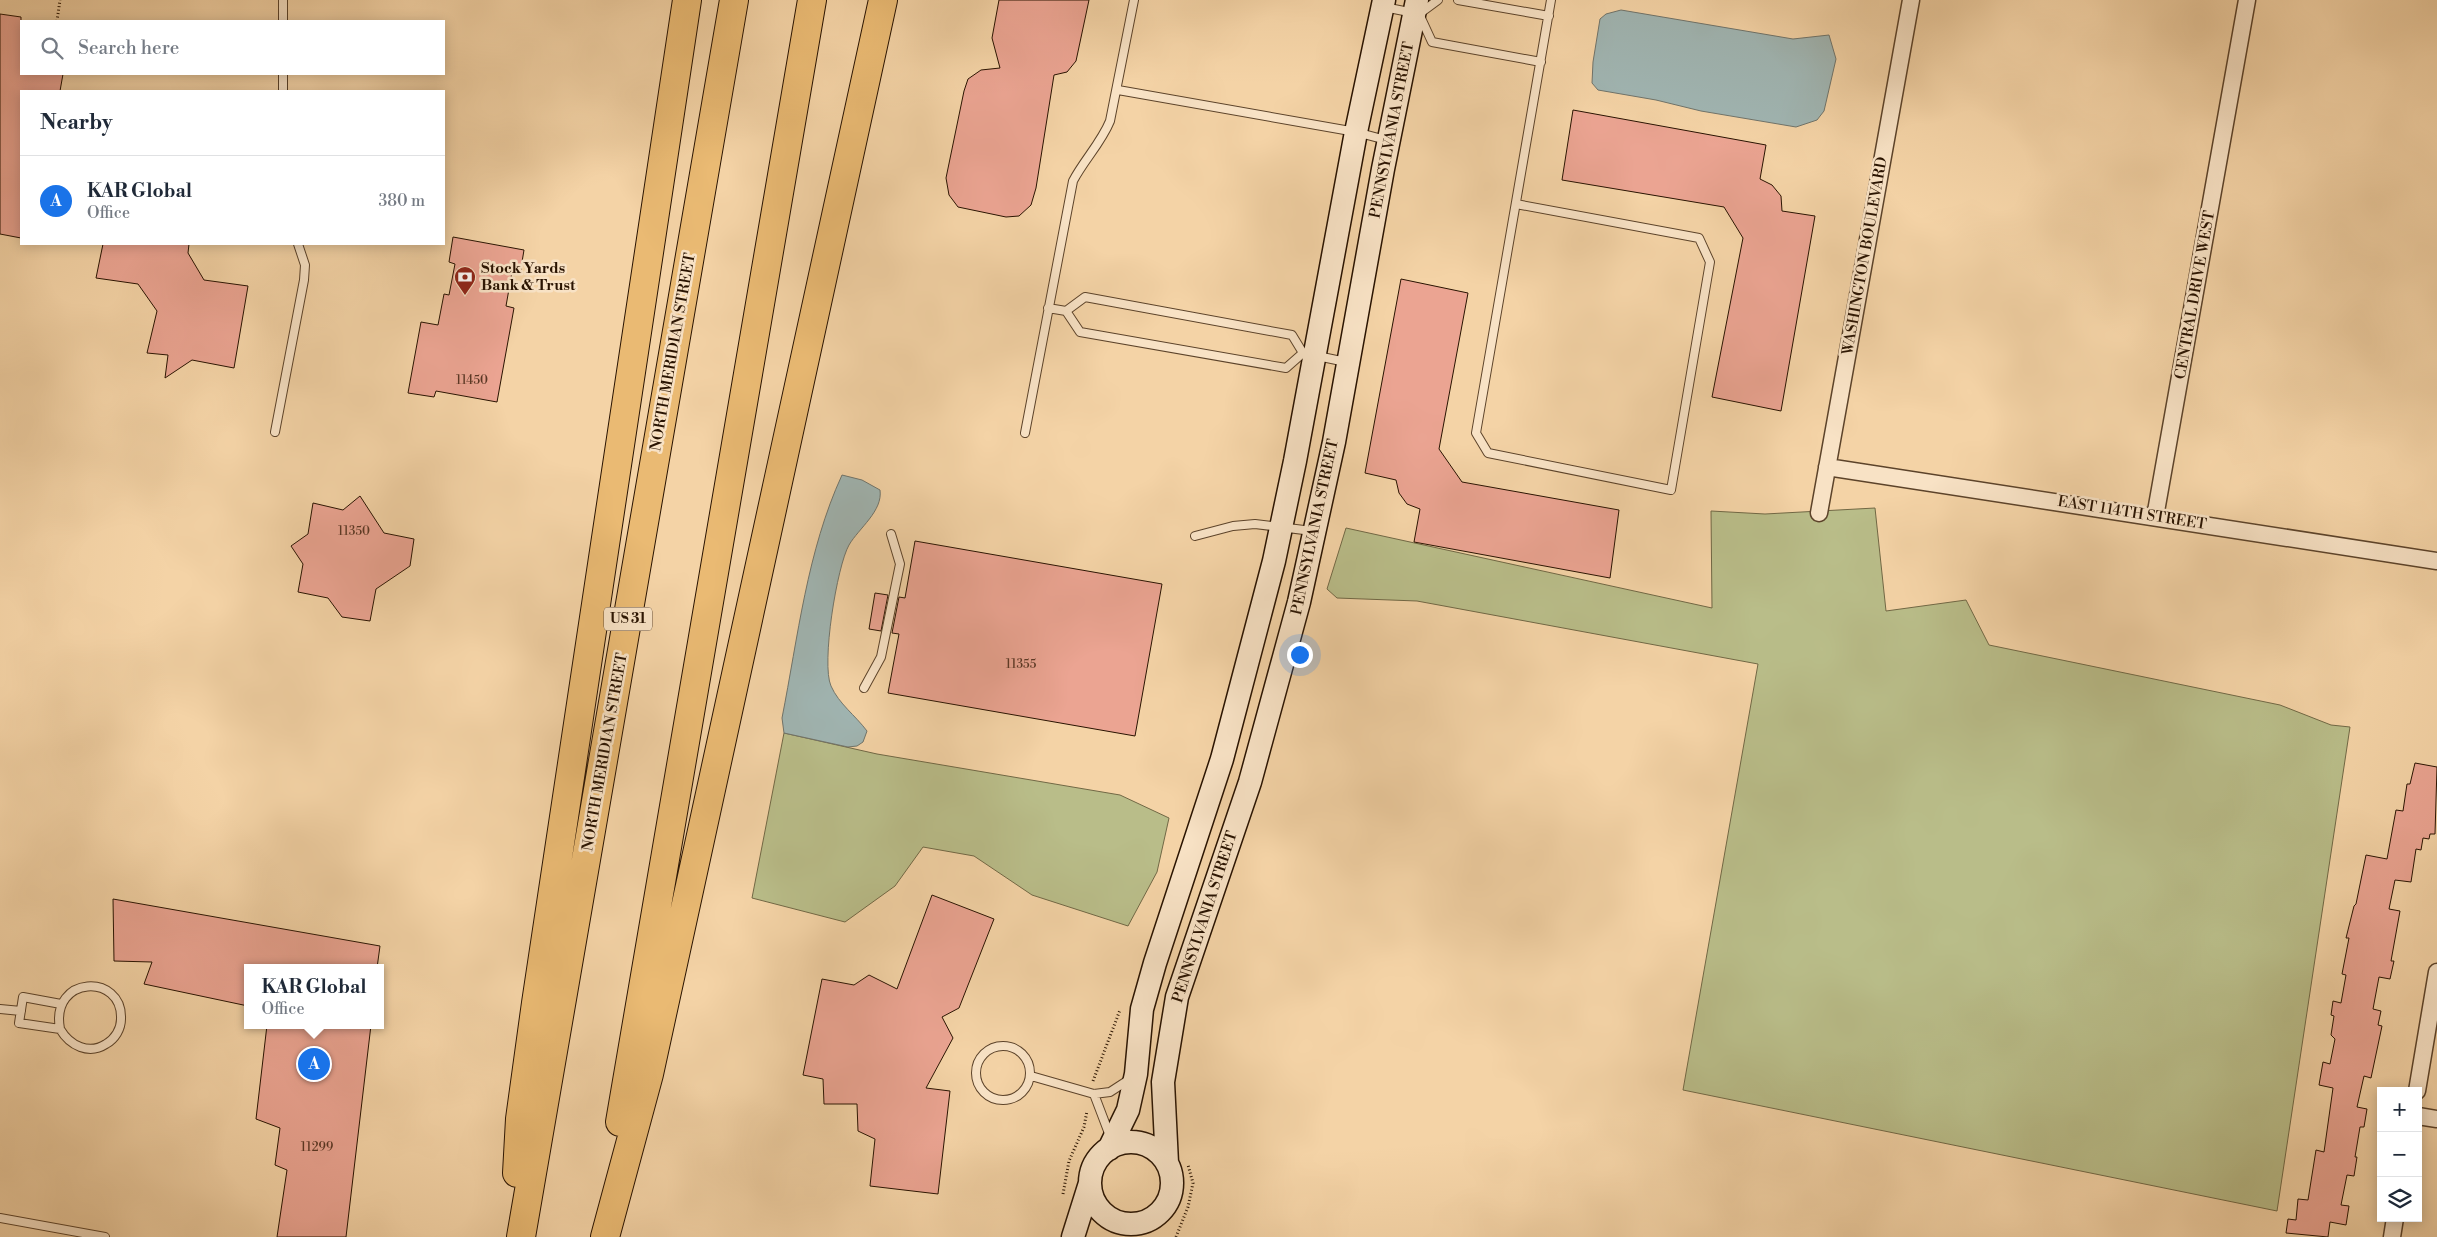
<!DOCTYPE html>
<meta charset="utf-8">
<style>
:root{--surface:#fff;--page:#f6f6f7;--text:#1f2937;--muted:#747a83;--line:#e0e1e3;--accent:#1a73e8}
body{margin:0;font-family:"Libre Bodoni",serif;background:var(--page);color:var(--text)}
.controls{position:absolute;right:15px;bottom:15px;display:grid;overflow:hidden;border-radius:0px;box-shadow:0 2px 12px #0003}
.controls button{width:45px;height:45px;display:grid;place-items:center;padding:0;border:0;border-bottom:1px solid var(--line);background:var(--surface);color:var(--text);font:25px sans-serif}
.you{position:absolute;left:1299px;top:654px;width:18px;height:18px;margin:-12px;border:4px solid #fff;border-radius:50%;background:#1a73e8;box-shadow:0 0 0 8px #1a73e833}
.badge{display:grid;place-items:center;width:32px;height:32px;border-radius:50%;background:var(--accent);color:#fff;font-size:16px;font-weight:700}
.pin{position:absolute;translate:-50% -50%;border:2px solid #fff;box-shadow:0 1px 5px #0006}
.popup{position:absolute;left:244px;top:964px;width:140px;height:65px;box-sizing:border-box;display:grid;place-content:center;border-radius:0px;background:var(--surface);filter:drop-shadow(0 1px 4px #0005);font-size:16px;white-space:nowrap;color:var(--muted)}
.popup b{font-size:19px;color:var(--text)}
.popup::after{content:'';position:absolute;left:50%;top:100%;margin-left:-10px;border:10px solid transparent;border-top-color:var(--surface)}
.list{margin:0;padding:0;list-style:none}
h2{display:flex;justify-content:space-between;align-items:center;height:65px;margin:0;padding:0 20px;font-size:21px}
h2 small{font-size:16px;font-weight:400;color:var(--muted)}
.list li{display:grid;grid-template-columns:32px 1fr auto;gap:15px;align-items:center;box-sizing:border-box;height:90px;padding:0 20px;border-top:1px solid var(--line)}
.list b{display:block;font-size:19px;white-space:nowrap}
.list p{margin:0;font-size:16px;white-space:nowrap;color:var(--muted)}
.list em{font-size:16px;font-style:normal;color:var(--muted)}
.icon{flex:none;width:28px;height:28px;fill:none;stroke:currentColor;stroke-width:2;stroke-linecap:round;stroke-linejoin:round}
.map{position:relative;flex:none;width:2437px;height:1237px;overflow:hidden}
.search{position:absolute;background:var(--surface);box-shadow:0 2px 12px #0003;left:20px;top:20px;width:425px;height:55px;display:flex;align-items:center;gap:12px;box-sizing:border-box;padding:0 18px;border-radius:0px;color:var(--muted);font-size:19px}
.panel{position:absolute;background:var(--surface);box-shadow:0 2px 12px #0003;left:20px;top:90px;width:425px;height:155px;border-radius:0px}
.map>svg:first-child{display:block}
.green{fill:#b9bd89;stroke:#716845}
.water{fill:#a0b5b2;stroke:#70746b}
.building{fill:#eba492;stroke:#291301}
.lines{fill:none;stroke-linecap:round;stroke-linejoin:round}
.service-casing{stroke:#5c432a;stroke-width:10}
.minor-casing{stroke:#5c432a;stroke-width:19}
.secondary-casing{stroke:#291301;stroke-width:25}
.motorway-casing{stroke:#291301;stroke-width:30}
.path{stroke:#291301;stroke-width:3;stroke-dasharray:1 2.5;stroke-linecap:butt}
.service{stroke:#f8e2c5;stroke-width:8}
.minor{stroke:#f8e2c5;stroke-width:16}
.secondary{stroke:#f8e2c5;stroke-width:22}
.motorway{stroke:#eaba73;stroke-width:28}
.labels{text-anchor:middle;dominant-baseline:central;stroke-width:5;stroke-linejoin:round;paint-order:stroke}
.number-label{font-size:12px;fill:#5a3725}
.shield{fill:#f8e2c5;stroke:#67513c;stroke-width:1}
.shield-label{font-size:14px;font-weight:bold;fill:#291301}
.street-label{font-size:15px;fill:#291301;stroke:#f8e2c5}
.poi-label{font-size:15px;font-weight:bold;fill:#291301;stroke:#f8e2c5;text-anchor:start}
</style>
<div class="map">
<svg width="2437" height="1237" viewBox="0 0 2437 1237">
<rect width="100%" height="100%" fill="#f4d3a6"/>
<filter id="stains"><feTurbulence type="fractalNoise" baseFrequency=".004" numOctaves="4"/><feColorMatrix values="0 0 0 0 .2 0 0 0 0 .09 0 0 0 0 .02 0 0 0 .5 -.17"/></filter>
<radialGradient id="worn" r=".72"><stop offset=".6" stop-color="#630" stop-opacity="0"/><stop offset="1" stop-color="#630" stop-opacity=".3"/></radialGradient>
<path class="green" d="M1875 508 1886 611 1966 600 1989 645 2280 705 2331 725 2350 727 2277 1211 1683 1090 1758 664 1417 601 1337 598 1327 589 1346 528 1712 608 1711 511 1765 514Z
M784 733 877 754 1120 795 1169 818 1157 872 1128 926 1032 895 974 856 923 847 895 886 845 922 752 898Z"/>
<path class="water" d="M1621 10 1793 39 1829 35 1836 59 1824 111 1817 120 1796 127 1701 111 1656 100 1598 90 1592 83 1593 62 1600 19 1606 14Z
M842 475 862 480 880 490C883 511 859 528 849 545 837 566 821 664 831 686 839 704 855 715 867 731L863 742 857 746 848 747 784 733 782 718C798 637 807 551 842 475Z"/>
<path class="building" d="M999 0H1089L1076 61 1067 72 1054 75 1036 188 1031 205 1019 216 1006 217 958 207 949 195 946 178 964 91 968 79 981 70 1000 68 992 38Z
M0 14 21 17V74H63L60 91H21V238L0 234Z
M1573 110 1766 145 1760 179 1772 185 1781 196 1782 211 1815 216 1781 411 1712 397 1743 238 1724 207 1562 180Z
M453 237 524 250 520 274 512 272 506 306 514 308 497 402 436 391 434 397 408 393 421 322 438 325 444 294 449 295 455 264 449 262Z
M103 244H189L188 253 204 280 248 286 234 368 192 360 165 378 168 355 147 353 157 311 138 284 96 278Z
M1401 279 1468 293 1439 449 1462 482 1619 510 1610 578 1414 542 1420 509 1407 504 1399 493 1396 480 1365 473Z
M360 496 384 533 414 539 410 566 376 589 370 621 342 617 328 598 298 592 303 564 291 546 308 534 313 503 343 510Z
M915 541 1162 584 1135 736 888 693 899 634 892 633 899 597 905 598Z
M875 593 888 595 881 631 869 629Z
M2415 763 2437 767 2435 834H2430L2429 839 2423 838 2421 850 2416 849 2411 882 2395 880 2389 909 2400 911 2391 961H2394L2390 979 2379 977 2373 1009 2381 1011 2378 1025 2382 1026 2371 1078 2364 1076 2357 1107 2367 1109 2364 1127H2360L2355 1157H2357L2354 1176 2347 1175 2341 1205 2349 1206 2346 1225 2330 1222 2328 1237 2286 1233 2288 1219 2296 1220 2298 1199 2308 1200 2316 1150 2324 1152 2333 1088 2319 1085 2323 1062 2330 1064 2335 1039 2331 1035 2334 1016 2331 1015 2333 1001 2341 1003 2346 975 2342 974 2349 938H2346L2354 906 2356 904 2366 855 2387 859 2396 810 2403 811 2407 784H2410Z
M932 895 994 919 959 1008 942 1017 953 1038 926 1088 950 1091 938 1194 870 1186 875 1139 858 1131 857 1104H824L823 1079 803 1075 822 979 854 985 869 975 897 989Z
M113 899 380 946 377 968H248V1006L144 984 152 962 114 961Z
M267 1025H371L346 1237H277L287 1170 275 1165 280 1128 256 1119Z"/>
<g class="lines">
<g class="service-casing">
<path id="service" d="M1458 0 1549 16
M1384 7 1419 14 1438 0
M1420 16 1432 42 1541 62
M283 21V0
M1118 90 1356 132 1386 140
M283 91V74
M1516 204 1699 238 1710 262 1671 490 1488 453 1476 433 1551 0
M1048 308 1066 311 1085 297 1292 335 1303 353 1346 362
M1066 311 1080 332 1286 368 1303 353
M275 432 304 280 305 265 298 244
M1025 433 1073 181C1084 160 1101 143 1110 121L1134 0
M1195 536 1233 526 1255 524 1312 531
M864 688 881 657 900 564 891 534
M0 1009 21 1011
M60 1029C50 975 123 973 121 1019 121 1029 115 1039 106 1044 89 1055 70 1046 60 1029L19 1023 23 997 61 1004
M976 1073a27 27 0 1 1 54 0a27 27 0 1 1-54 0Z
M1031 1076 1094 1094 1110 1092 1130 1079
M1094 1094 1110 1136
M0 1218 105 1237"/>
</g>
<g class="minor-casing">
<path id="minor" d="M1827 467 2437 561
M1819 513 1911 0
M2155 517 2247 0
M2417 1091 2437 972
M2418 1116 2437 1119
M2392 1237 2395 1218"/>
</g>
<g class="secondary-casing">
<path id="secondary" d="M1090 1183a41 41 0 1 1 82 0a41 41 0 1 1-82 0Z
M1109 1149 1128 1110 1136 1074 1142 1009 1155 963 1222 759 1274 561 1295 461 1356 132 1384 0
M1167 1163 1163 1082 1177 997 1250 782 1299 602 1334 442 1383 169 1417 0
M1073 1237 1090 1183"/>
</g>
<g class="motorway-casing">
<path id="motorway" d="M620 1122 812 0
M517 1173 520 1119 536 1003 687 0
M521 1237 734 0
M605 1237 649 1074 883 0"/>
</g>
<path class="path" d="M57 21 60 0
M1093 1081 1120 1010
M1063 1194 1069 1161 1084 1127 1087 1111
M1176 1237 1188 1207 1193 1183 1188 1165"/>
<use href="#service" class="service"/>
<use href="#minor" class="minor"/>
<use href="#secondary" class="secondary"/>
<use href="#motorway" class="motorway"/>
</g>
<defs>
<g id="bank-pin" transform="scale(1.125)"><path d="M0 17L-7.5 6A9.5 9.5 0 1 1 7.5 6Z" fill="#8f2418" stroke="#f8e2c5"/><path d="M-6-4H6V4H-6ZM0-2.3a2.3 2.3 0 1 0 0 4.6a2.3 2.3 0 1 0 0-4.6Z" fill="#fff"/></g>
</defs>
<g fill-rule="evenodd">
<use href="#bank-pin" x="465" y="277"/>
</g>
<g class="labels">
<g class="number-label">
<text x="472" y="380">11450</text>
<text x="354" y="531">11350</text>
<text x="1021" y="664">11355</text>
<text x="317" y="1147">11299</text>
</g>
<rect class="shield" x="604" y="607.5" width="48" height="23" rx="4"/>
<g class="shield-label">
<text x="628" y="619">US 31</text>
</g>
<g class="street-label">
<text transform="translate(1392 130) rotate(-79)">PENNSYLVANIA STREET</text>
<text transform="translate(1865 256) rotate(-80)">WASHINGTON BOULEVARD</text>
<text transform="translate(2195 295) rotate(-80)">CENTRAL DRIVE WEST</text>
<text transform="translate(673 352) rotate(-80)">NORTH MERIDIAN STREET</text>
<text transform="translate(2132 513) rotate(9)">EAST 114TH STREET</text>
<text transform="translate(1315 527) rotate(-78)">PENNSYLVANIA STREET</text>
<text transform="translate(605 752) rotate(-80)">NORTH MERIDIAN STREET</text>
<text transform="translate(1205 917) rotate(-72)">PENNSYLVANIA STREET</text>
</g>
<g class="poi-label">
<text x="481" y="268">Stock Yards<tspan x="481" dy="17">Bank &amp; Trust</tspan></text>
</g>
</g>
<rect width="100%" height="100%" filter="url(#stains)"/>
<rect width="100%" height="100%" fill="url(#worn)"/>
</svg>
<div class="controls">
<button>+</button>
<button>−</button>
<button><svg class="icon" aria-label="layers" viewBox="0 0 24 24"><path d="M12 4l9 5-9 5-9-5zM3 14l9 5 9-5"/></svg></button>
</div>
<div class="you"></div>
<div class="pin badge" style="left:314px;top:1064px">A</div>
<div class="popup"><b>KAR Global</b>Office</div>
<div class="search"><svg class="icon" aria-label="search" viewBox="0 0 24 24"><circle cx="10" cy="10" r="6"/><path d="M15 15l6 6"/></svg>Search here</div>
<section class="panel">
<h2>Nearby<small></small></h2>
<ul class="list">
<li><span class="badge">A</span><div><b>KAR Global</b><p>Office</p></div><em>380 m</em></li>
</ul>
</section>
</div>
